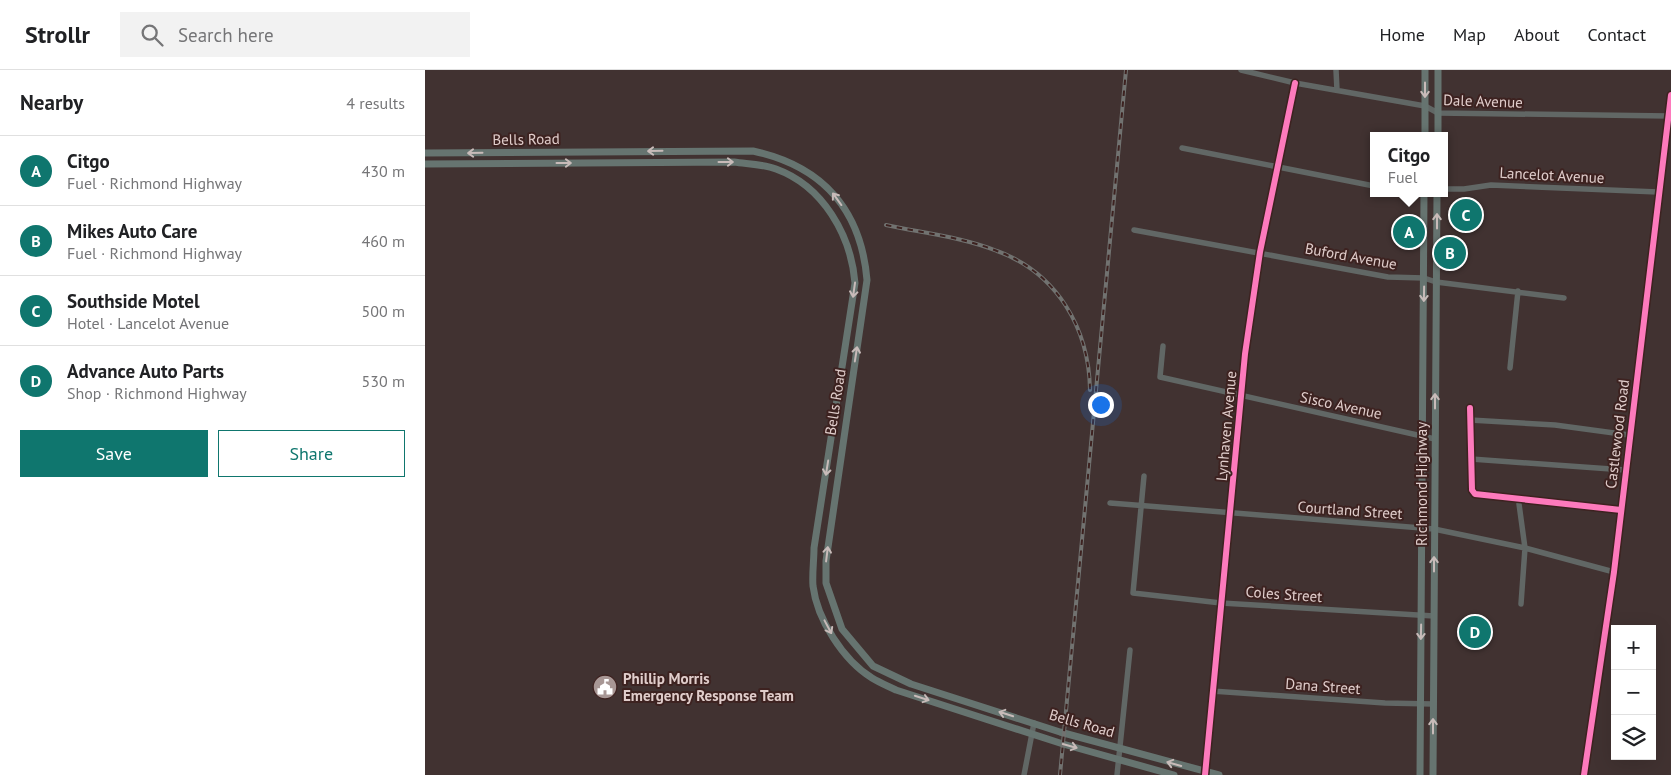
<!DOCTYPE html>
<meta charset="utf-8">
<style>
:root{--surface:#fff;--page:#f2f2f2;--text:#202124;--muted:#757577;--line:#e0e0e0;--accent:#0f766e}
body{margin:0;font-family:"PT Sans",sans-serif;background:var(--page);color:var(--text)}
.controls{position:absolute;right:15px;bottom:15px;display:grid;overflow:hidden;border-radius:0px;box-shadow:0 5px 20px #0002}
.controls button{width:45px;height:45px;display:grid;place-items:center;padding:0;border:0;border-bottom:1px solid var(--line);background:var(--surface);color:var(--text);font:25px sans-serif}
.you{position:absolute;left:675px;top:334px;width:18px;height:18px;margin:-12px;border:4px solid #fff;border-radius:50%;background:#1a73e8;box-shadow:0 0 0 8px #1a73e833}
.badge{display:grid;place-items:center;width:32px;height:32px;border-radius:50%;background:var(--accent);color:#fff;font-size:16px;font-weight:700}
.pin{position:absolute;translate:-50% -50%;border:2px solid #fff;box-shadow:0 1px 5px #0006}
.popup{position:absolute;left:945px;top:62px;width:78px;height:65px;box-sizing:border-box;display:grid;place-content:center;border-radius:0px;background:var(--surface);filter:drop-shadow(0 1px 4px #0005);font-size:16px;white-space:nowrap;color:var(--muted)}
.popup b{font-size:19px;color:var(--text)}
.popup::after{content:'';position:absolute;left:50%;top:100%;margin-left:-10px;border:10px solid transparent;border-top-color:var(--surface)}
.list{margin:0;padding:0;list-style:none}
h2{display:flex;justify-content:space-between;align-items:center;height:65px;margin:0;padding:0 20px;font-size:21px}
h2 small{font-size:16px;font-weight:400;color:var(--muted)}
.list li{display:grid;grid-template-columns:32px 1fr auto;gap:15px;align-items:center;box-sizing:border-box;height:70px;padding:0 20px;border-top:1px solid var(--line)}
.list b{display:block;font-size:19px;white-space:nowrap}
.list p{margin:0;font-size:16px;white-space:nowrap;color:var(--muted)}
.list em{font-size:16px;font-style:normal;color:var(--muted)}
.actions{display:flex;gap:10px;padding:15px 20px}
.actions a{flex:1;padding:11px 0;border:1px solid var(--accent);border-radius:0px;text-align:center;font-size:18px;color:var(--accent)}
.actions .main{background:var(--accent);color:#fff}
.icon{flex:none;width:28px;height:28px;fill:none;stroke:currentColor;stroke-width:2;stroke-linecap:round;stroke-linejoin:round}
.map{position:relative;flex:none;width:1246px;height:705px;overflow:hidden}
header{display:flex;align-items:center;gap:30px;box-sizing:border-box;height:70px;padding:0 25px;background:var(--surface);border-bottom:1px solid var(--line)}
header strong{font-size:24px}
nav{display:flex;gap:28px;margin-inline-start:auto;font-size:18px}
.search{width:350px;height:45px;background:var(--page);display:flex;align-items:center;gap:12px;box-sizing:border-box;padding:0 18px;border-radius:0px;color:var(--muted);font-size:19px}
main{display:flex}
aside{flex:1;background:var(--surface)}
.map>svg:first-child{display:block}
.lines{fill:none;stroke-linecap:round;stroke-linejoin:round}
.minor{stroke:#616765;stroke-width:5.5}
.major{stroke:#667470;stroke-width:7}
.rail-casing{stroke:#717270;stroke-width:4}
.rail{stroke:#3d2220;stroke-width:2;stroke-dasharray:5.5;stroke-linecap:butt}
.cycleway-casing{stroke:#3d2220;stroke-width:9}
.cycleway{stroke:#fd7abc;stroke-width:6}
.oneway{stroke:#c8bbb9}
.labels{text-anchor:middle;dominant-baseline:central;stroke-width:4;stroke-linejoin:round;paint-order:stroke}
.street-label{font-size:15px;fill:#e0cdcb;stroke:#3d2220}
.poi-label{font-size:15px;font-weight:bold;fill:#e0cdcb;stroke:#3d2220;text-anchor:start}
</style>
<header>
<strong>Strollr</strong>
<div class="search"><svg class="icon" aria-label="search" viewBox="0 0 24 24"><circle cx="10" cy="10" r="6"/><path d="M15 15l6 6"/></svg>Search here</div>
<nav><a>Home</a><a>Map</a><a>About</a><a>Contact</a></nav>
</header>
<main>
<aside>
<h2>Nearby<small>4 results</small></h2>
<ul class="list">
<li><span class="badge">A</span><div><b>Citgo</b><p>Fuel · Richmond Highway</p></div><em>430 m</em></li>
<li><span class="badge">B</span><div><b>Mikes Auto Care</b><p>Fuel · Richmond Highway</p></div><em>460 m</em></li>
<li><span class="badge">C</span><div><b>Southside Motel</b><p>Hotel · Lancelot Avenue</p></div><em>500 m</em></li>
<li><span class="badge">D</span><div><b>Advance Auto Parts</b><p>Shop · Richmond Highway</p></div><em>530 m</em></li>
</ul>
<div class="actions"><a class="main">Save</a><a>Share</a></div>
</aside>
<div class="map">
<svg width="1246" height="705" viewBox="0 0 1246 705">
<rect width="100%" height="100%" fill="#413231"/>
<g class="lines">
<path class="minor" d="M816 0 870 13 1000 36 1013 43 1244 46
M911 0 912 20
M757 78 949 116
M1019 119H1039L1066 115 1233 122
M709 160 963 207 999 208 1011 212 1139 228
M738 276 735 307 1010 369
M1085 298 1093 221
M1045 338 1047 420 1050 424 1196 440
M1045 350 1130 355 1204 365
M1046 389 1200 400
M719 406 708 523 796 533 1009 546
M685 433 1009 459 1100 478 1189 502
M1094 434 1100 478 1096 534
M787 621 960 633 1008 634
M599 705 609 653
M692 705 705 580
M780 705 820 284 835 182 870 13
M1159 705 1189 502 1246 25"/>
<path class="major" d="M1000 66V0
M1013 66V0
M0 83 328 81C397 96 436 139 442 210L401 491V513L417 559 448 596 486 614 635 662 794 705
M0 94 309 92C323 94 338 94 351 99 398 116 426 165 430 213L389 478C389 490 387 504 388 516 392 549 418 590 447 608 455 613 463 616 471 620L638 674 749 705
M995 705 999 123
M1008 705 1012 123"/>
<g class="rail-casing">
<path id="rail" d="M461 155C498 163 537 167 572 181 632 203 664 258 665 320
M635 705 701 0"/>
</g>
<use href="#rail" class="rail"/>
<g class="cycleway-casing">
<path id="cycleway" d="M1045 338 1047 420 1050 424 1196 440
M780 705 820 284 835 182 870 13
M1159 705 1189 502 1246 25"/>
</g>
<use href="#cycleway" class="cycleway"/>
</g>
<defs><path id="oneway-shaft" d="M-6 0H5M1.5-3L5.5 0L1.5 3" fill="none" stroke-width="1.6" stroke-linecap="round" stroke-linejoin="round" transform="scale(1.25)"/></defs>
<g class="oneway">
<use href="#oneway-shaft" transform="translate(1000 20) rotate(90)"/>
<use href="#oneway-shaft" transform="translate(230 81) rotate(179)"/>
<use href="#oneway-shaft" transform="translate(50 83) rotate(179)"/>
<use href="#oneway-shaft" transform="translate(301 92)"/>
<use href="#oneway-shaft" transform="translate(139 93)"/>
<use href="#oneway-shaft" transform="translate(412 129) rotate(-126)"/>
<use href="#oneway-shaft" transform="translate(1012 151) rotate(-90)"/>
<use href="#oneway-shaft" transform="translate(429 220) rotate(98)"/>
<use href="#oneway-shaft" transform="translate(999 224) rotate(91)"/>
<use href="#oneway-shaft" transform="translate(431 284) rotate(-81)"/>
<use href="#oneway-shaft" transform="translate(1010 331) rotate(-90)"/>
<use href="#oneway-shaft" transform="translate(402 398) rotate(99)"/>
<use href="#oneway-shaft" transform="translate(402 484) rotate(-83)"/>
<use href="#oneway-shaft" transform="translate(1009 494) rotate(-90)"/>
<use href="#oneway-shaft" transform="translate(403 557) rotate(62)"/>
<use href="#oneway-shaft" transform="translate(996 562) rotate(91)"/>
<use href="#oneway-shaft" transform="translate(497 628) rotate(18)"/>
<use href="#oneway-shaft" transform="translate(581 644) rotate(-162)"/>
<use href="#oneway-shaft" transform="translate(1008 656) rotate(-90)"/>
<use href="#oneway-shaft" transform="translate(645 676) rotate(16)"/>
<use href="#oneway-shaft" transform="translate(749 694) rotate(-164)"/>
</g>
<defs>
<g id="civic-disc" transform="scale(1.25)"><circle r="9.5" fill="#a89795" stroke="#3d2220"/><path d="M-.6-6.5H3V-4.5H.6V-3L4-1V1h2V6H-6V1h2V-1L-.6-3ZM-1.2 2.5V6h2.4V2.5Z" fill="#fff"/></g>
</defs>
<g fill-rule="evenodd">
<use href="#civic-disc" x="180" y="617"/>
</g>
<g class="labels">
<g class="street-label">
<text transform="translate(1058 31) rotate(2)">Dale Avenue</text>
<text transform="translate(101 69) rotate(-1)">Bells Road</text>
<text transform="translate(1127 105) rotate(3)">Lancelot Avenue</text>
<text transform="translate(926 186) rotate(10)">Buford Avenue</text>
<text transform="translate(410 332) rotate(-81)">Bells Road</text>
<text transform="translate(916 335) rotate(12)">Sisco Avenue</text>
<text transform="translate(801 356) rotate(-85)">Lynhaven Avenue</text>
<text transform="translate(1192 364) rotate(-83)">Castlewood Road</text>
<text transform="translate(996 414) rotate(-90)">Richmond Highway</text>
<text transform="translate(925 440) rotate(4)">Courtland Street</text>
<text transform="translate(859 524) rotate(4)">Coles Street</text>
<text transform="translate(898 616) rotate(4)">Dana Street</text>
<text transform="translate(657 653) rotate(16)">Bells Road</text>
</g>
<g class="poi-label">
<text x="198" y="608">Phillip Morris<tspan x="198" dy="17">Emergency Response Team</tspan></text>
</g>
</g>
</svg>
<div class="controls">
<button>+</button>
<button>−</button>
<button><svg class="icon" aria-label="layers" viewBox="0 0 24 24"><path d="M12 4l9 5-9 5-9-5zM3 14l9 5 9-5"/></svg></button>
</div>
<div class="you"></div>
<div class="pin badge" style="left:984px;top:162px">A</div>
<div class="popup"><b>Citgo</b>Fuel</div>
<div class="pin badge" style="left:1025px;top:183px">B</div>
<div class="pin badge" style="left:1041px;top:145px">C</div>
<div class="pin badge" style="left:1050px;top:562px">D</div>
</div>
</main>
